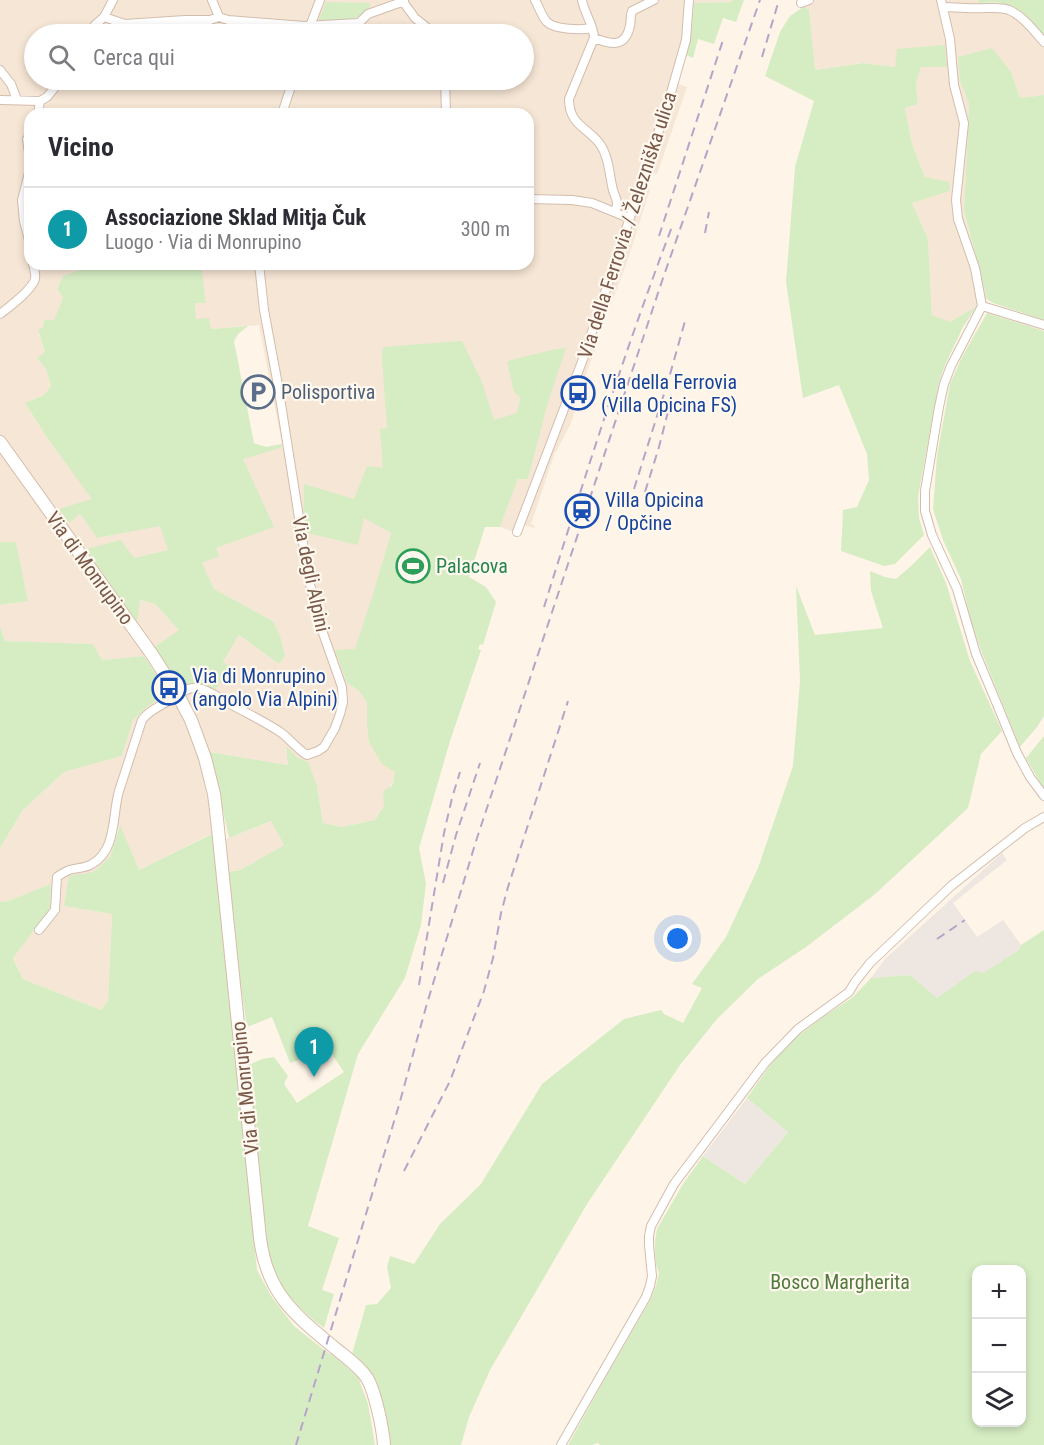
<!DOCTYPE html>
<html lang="it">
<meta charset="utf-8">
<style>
:root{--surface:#fff;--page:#f2f2f3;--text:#2b2b33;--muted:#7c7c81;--line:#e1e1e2;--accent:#1a73e8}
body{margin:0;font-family:"Roboto Condensed",sans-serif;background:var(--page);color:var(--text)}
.controls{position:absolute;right:18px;bottom:18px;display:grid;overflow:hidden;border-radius:12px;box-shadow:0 3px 9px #0003}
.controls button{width:54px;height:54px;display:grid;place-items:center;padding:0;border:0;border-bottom:2px solid var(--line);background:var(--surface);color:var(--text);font:30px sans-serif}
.you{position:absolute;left:678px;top:939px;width:21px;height:21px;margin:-15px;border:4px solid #fff;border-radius:50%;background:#1a73e8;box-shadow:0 0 0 9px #1a73e833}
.badge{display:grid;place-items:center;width:39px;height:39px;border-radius:50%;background:var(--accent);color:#fff;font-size:20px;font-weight:700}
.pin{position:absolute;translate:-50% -50px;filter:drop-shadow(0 2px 3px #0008)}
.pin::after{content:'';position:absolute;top:32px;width:21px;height:18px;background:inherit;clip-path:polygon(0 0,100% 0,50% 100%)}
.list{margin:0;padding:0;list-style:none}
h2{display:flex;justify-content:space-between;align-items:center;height:78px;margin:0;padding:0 24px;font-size:26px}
h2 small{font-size:20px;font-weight:400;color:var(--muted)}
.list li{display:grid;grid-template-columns:39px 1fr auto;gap:18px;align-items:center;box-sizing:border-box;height:84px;padding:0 24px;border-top:2px solid var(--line)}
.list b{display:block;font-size:22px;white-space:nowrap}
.list p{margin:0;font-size:20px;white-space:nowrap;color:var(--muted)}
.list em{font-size:20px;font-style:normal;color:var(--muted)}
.icon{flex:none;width:33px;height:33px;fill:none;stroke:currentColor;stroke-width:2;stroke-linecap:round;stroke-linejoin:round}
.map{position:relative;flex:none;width:1044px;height:1445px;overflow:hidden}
.search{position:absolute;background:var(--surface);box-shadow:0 3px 9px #0003;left:24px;top:24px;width:510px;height:66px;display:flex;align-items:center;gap:15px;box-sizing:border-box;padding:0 21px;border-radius:33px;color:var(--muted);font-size:22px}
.panel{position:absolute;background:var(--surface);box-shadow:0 3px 9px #0003;left:24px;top:108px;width:510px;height:162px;border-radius:18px}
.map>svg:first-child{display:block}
.residential{fill:#f6e6d5;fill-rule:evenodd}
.industrial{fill:#eee7e1}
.green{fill:#d6edc4;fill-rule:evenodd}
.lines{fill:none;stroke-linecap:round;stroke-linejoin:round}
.street-casing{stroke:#d3bdae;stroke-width:10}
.secondary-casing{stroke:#d6bdab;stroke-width:14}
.street{stroke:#fff;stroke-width:8}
.secondary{stroke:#fff;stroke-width:12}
.rail{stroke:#b7a4c9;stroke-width:2;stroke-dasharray:9 6;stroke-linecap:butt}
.labels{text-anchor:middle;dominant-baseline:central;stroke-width:4.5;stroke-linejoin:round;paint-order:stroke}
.street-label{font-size:20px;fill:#795949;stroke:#fff8ef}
.transit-label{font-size:20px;fill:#164399;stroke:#fff8ef;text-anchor:start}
.service-label{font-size:20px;fill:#4e5e75;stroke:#fff8ef;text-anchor:start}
.leisure-label{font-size:20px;fill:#27864d;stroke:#fff8ef;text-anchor:start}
.park-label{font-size:20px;fill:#517a3d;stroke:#fff8ef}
</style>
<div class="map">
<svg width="1044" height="1445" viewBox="0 0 1044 1445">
<rect width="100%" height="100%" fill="#fef4e7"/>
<path class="residential" d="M0 0H733L732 2 694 3 692 30 686 55 678 84 687 87 657 174 650 172 647 182 645 188 650 189 628 259 610 307 604 313 593 347 596 348 586 374 571 423 556 452H555L531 524 535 526 534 528 524 525 521 534 500 527 518 479H528L539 438 547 406 565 348 507 361 520 397 517 414 347 683 359 691 367 703V721L396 772 384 806 375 820 342 827 323 823 317 786 298 758 286 747 288 765 210 752 226 839 272 821 284 845 240 870 216 873 211 834 139 870 119 826 110 857 93 872 64 906 112 914 108 1000 101 1010 23 979 13 957 50 909 51 885 8 901 0 902V848L23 810 64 772 122 756 133 720 148 706 168 693 194 683 231 667 223 662 239 635 279 664 285 656 273 621 214 589 201 563 216 548 243 458 281 448 282 444 259 325 211 329 196 319 195 303 206 302 200 265 528 264V114H30V264H97L63 276 57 289 63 298 54 321 44 320 43 327 38 331 45 353 37 358 46 369 51 386 44 395 25 403 48 439 93 499 69 522 79 513 98 538 160 525 169 550 134 558 137 623 139 600 155 604 179 630 153 648 144 656 102 660 93 644 5 641 0 626V605L28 601 16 543 0 542ZM34 34H524V80H34Z
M801 0H978L979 3H991L1007 4 1031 22 1044 36V95L1020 98 1011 72 960 81 969 104 964 212 987 299 976 307 950 323 932 315 928 239 912 203 949 191 925 177 912 144 905 108 918 104 916 84 921 67H895L863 63 814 70 809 9 803 7Z"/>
<path class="industrial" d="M1002 853 1007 860 953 903 977 937 1003 920 1021 945 1019 950 983 974 974 972 937 998 910 975 871 978 885 959Z
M747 1098 788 1132 745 1184 703 1156Z"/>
<path class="green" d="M733 0H744L736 22 723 18 714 44 698 39 693 58 686 55 692 30 694 3 732 2Z
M978 0H1044V36C1034 25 1022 10 1007 5 999 1 987 3 979 3Z
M326 2 370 3 369 11C354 22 336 20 318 21Z
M803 7 809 9 815 70 863 63 895 67 897 49 945 45 947 67H921L916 84 918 104 905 108 912 144 925 177 949 182 950 191 912 203 928 239 932 315 950 322 976 307 963 327 946 363 939 382 918 497 919 518 924 535 895 564 884 566 841 551 843 510 857 507 869 480 867 454 839 385 803 398 786 282 795 167 814 101 765 76 780 32 790 16Z
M992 48 1011 72 1020 98 1044 95V320L993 303 987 299 964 211 969 104 960 81 958 57Z
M97 264H201L206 303H195L196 319 209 318 211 329 248 326 238 334 234 341 254 443 266 447 282 444 281 448 243 459 274 527 216 548 219 556 202 563 214 589 273 621 280 636 285 656 279 664 239 635 223 662 232 667 214 691 195 683 181 687 153 648 179 630 155 604 140 600 137 624 86 549 121 540 134 558 168 550 160 526 97 538 80 514 69 523 59 509 92 499 48 439 25 403 44 395 51 386 46 369 37 358 45 352 38 330 43 327 44 320H54L63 298 57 289 63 276Z
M987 313 1044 331V716L1037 727 1020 747 982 653 971 621 961 579 943 540 933 509 937 456 950 384 962 357Z
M462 341 482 382 494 420 517 413 520 397 514 392 507 361 556 349 566 348 547 406 539 438 528 479H518L500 527H485L469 577 486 587 496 602 483 645 480 644 478 649 481 650 450 741 419 848 426 884 421 925 405 978 358 1054 308 1226 339 1238 322 1290 334 1294 324 1328C306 1315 289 1299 278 1280 273 1272 271 1262 267 1253L247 1066 262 1059 274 1057 288 1076 284 1084 297 1103 344 1072 329 1050 290 1063 272 1017 247 1027 231 922 227 872 240 870 284 845 271 821 229 838 210 752 288 765 286 746 298 758 308 762 317 786 323 823 342 827 375 820 384 806 383 791 392 786 395 772 382 764 369 742 367 721V703L359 691 347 683 335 650 355 649 373 594 391 533 364 518 358 545 303 532 304 484 354 499 367 466 383 468 380 429 387 428 382 358 383 347Z
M0 542H16L28 601 0 605Z
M930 547 946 583 970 661 1002 731 981 754 968 808 874 895 806 947 758 979 717 1019 680 1065 587 1204 490 1370 469 1417 461 1445H389L367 1368 352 1354 366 1305 377 1304 391 1288 387 1267 390 1256 414 1264 440 1224 481 1184 542 1084 624 1019 661 1010 664 1014 683 1023 702 988 692 984 726 937 758 868 793 766 800 681 796 586 815 635 883 628 871 591 870 571 885 577 896 579 911 566Z
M0 626 5 641 93 644 102 660 144 656 168 693 148 706 133 720 122 756 64 772 23 810 0 848Z
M1044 736V789L1026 758Z
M120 825 139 870 212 834 223 927 257 1270 271 1296 294 1326 324 1350 339 1360 358 1377 368 1404 375 1445H0V902L8 901 51 884 50 909 13 958 23 979 101 1010 108 1000 112 914 64 906 69 876 93 872 110 857Z
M1044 930V1445H600L598 1443 592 1445H568L608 1373 651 1299 656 1286 659 1273 656 1264 655 1253V1241L657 1229 683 1184 703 1156 745 1184 788 1132 747 1098 768 1068 791 1041 823 1017 853 997 871 978 910 975 937 998 975 971 983 973 1019 950 1021 945ZM976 1270H1022V1422H976Z"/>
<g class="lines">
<g class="street-casing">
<path id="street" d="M212 0 219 17
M404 0V3L415 18 435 34
M535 0C539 7 542 17 547 22 555 30 582 30 592 28
M582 0C584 13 594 25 594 38L569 99C569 125 587 127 600 144 609 157 609 174 613 190 614 194 617 199 617 203 617 206 616 210 616 212
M941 0 950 39 954 85 964 123 956 200 958 219 975 268 982 306 951 366 944 384 939 407 925 491V511L932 535 957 589 976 654 999 709 1017 753 1030 777 1044 796
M801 3 809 0
M943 7C958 7 972 9 986 8 994 8 1001 7 1009 10 1023 16 1034 31 1044 42
M104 17 125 24 185 20H210L219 17 228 20 304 26 359 23 368 14 399 3H404
M88 34 95 25 104 17 113 0
M307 34 320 0
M594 38C610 44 625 49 630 26 631 21 630 16 632 11L654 0
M0 70 11 84 17 100
M445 80 446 114
M0 100 40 101 47 97 61 80
M38 114 40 101
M282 114 293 80
M30 137 27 139 30 160
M30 169 22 200 24 221 30 244
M528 199 572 200 592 203 629 218
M982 306 1044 325
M0 314C9 307 32 290 35 279 36 275 34 268 33 264
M517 532 583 359 668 103 686 40 689 0
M39 930 55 910 57 877C61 874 65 872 69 870 76 868 86 868 92 864 117 850 112 815 119 791L142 720C148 711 159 707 168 701 176 696 188 686 197 688 208 689 221 699 230 704 248 714 266 722 283 734 290 740 301 752 307 755L318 751 324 747 335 728 340 714 343 702 342 687 323 633 309 581 278 385 264 310 259 264
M561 1445 646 1297 650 1286 652 1276 649 1245V1236L651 1226 674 1184 765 1063 798 1029 849 992 855 982 870 963 951 886 1025 828 1044 817"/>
</g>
<g class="secondary-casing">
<path id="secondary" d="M0 442 151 653 178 695 191 720 205 758 214 794 217 819 260 1238C267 1294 295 1315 336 1349 347 1358 359 1366 367 1378 375 1391 383 1429 384 1445"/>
</g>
<use href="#street" class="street"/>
<use href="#secondary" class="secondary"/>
<path class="rail" d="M762 57 779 0
M705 233 709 212
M659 236 724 37
M634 489 669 378 685 321
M645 492 659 447 672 396
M544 607C584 479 625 350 673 224
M443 883 456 835 480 763
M937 939 965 920
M419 985 444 833 452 798 460 772
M404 1171 450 1081 484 991 493 958 501 913 508 887 568 701
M296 1445 399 1105 426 1007 476 841 662 281 760 0"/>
</g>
<defs>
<g id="parking-ring" transform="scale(1.725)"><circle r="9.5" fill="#fff8ef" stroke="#5c6f8a" stroke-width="1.5"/><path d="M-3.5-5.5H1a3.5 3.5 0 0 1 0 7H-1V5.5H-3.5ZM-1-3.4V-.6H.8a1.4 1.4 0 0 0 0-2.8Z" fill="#5c6f8a"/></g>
<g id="bus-ring" transform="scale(1.725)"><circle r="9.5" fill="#fff8ef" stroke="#1a4fb4" stroke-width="1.5"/><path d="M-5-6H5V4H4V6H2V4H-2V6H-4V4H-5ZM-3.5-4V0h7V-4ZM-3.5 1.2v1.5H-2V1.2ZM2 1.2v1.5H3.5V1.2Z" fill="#1a4fb4"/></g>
<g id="station-ring" transform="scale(1.725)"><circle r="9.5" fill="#fff8ef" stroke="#1a4fb4" stroke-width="1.5"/><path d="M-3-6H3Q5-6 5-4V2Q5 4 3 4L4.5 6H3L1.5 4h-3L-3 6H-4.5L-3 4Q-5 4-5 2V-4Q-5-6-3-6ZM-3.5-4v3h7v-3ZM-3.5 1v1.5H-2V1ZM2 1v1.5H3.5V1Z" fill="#1a4fb4"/></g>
<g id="stadium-ring" transform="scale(1.725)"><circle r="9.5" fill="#fff8ef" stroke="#2e9e5b" stroke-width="1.5"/><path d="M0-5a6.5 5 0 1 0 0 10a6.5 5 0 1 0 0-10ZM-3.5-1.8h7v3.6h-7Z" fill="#2e9e5b"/></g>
</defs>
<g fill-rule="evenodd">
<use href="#parking-ring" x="258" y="392"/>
<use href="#bus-ring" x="578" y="393"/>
<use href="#station-ring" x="582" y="511"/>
<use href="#stadium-ring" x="413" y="566"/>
<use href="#bus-ring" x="169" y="688"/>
</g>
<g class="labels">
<g class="street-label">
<text transform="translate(627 225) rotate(-72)">Via della Ferrovia / Železniška ulica</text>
<text transform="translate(90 568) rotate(54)">Via di Monrupino</text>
<text transform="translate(311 574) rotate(78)">Via degli Alpini</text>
<text transform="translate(245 1088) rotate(-96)">Via di Monrupino</text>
</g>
<g class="transit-label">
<text x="601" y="382">Via della Ferrovia<tspan x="601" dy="23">(Villa Opicina FS)</tspan></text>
<text x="605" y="500">Villa Opicina<tspan x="605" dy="23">/ Opčine</tspan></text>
<text x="192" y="676">Via di Monrupino<tspan x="192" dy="23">(angolo Via Alpini)</tspan></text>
</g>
<g class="service-label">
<text x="281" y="392">Polisportiva</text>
</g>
<g class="leisure-label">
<text x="436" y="566">Palacova</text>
</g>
<g class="park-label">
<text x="840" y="1282">Bosco Margherita</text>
</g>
</g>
</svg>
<div class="controls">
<button>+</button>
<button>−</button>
<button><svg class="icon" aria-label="layers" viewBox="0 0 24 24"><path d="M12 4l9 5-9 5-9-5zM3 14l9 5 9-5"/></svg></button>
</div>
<div class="you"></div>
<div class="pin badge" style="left:314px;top:1077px;background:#0f9aa8">1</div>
<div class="search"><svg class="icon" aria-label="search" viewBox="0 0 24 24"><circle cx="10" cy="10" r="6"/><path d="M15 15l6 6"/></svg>Cerca qui</div>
<section class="panel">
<h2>Vicino<small></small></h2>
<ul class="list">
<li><span class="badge" style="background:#0f9aa8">1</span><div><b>Associazione Sklad Mitja Čuk</b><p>Luogo · Via di Monrupino</p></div><em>300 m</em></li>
</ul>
</section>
</div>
